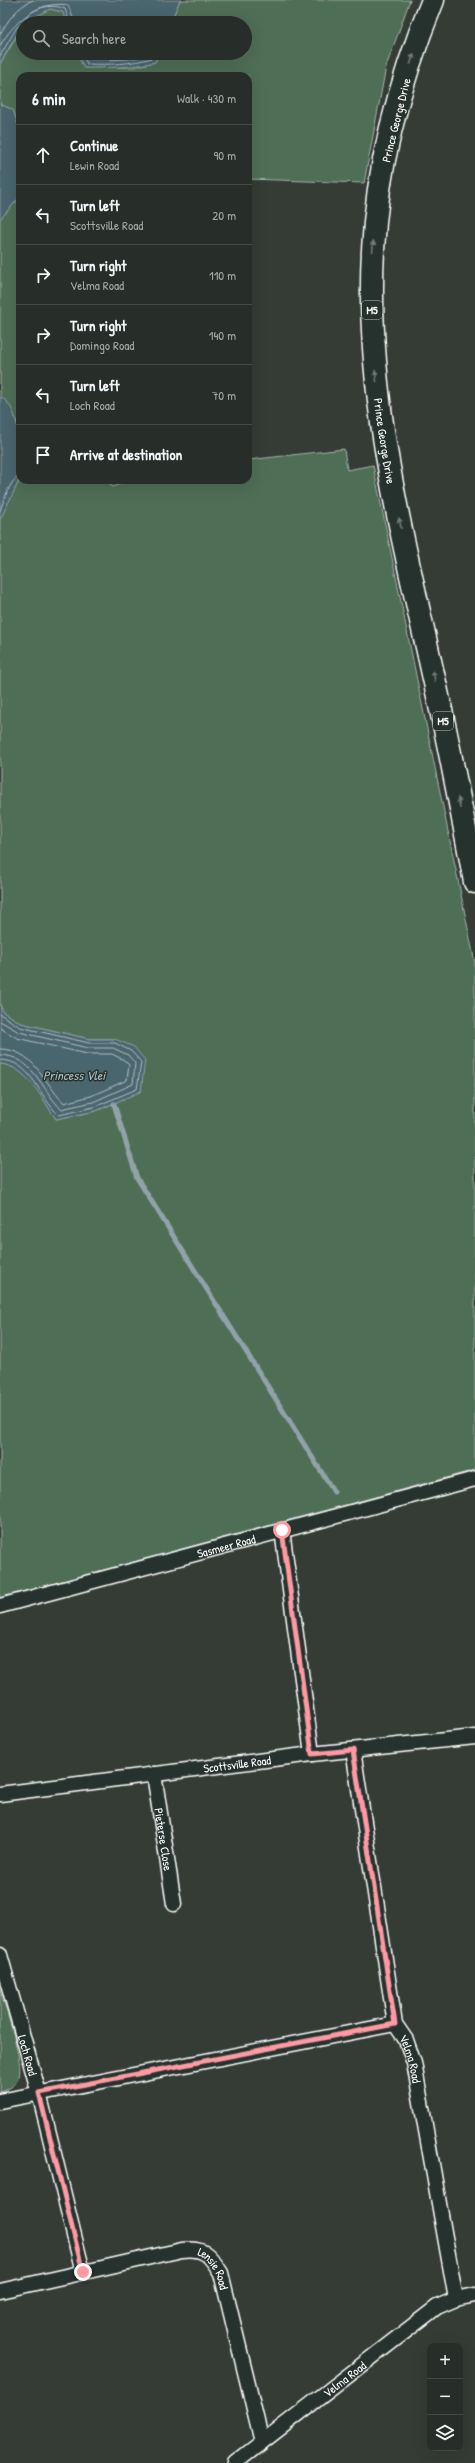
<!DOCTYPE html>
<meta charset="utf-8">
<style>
:root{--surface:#272d28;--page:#333934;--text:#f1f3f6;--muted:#a4a8a8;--line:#434945}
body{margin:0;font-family:"Patrick Hand",sans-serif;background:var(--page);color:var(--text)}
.controls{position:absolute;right:12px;bottom:12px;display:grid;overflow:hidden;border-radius:8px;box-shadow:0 4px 16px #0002}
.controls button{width:36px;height:36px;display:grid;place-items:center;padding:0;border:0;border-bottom:1px solid var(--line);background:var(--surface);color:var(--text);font:20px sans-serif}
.stop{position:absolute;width:12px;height:12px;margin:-9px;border:3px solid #ff9aa2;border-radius:50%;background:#fff}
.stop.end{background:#ff9aa2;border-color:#fff;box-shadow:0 1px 4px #0008}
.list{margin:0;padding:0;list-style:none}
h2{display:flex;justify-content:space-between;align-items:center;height:52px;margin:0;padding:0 16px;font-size:17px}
h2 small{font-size:13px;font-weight:400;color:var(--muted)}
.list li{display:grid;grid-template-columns:26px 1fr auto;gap:12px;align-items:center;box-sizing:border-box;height:60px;padding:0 16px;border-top:1px solid var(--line)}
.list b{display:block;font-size:15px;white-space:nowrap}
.list p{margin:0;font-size:13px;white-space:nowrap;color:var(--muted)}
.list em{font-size:13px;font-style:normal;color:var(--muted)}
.icon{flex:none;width:22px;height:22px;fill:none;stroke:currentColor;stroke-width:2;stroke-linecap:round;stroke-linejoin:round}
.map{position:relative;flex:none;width:475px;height:2463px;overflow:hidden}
.search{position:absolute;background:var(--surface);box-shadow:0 4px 16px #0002;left:16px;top:16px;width:236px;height:44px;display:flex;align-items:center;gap:10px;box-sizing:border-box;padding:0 14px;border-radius:22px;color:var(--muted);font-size:15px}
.panel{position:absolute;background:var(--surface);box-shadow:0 4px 16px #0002;left:16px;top:72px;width:236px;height:412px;border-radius:12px}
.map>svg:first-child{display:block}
.green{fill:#4f6e57;stroke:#a7b6ab}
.water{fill:#48656e;stroke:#91a3a8}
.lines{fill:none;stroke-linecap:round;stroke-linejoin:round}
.shore{stroke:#b6c1c5;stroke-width:1}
.stream{stroke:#91a3a8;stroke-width:5}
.minor-casing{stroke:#fff;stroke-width:17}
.primary-casing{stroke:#fff;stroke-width:25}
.minor{stroke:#26332d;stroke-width:14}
.primary{stroke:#26332d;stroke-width:22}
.oneway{fill:#727a76}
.route{stroke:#ff9aa2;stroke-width:5}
.labels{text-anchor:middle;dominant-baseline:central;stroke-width:3;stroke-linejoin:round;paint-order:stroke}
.shield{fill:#26332d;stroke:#bec2c0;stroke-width:1}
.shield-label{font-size:11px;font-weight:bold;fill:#fff}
.street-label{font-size:12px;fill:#fff;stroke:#26332d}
.water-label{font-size:13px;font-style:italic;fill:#adbabe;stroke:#26332d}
</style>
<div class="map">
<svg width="475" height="2463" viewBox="0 0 475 2463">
<rect width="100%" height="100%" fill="#343c35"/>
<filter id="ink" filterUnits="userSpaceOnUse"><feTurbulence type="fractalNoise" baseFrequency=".025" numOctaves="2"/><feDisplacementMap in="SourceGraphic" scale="8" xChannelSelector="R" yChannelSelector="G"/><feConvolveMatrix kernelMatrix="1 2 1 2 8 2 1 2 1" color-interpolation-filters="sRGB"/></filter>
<g filter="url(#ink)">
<path class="green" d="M180 0H410L386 67 364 183 248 179V76H20V130L13 110 0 104V64L23 26V53H77L84 68 134 67 155 62 159 53H245V23H170Z
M50 9 63 12 66 23H26L33 16Z
M20 197V430L13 413 0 397V219Z
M344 449 347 470 373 465 475 963V1470L0 1598V1064C27 1065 43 1100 56 1119L96 1111 141 1091 115 1039H89L21 1023 3 1012 0 1005V519L20 479 107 480 113 487 122 483V480H248V460Z
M0 1989C5 2008 24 2061 19 2077 16 2085 8 2090 0 2092Z"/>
<path class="water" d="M0 0H180L170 23H66L63 12 50 9 23 23 0 64Z
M77 53H159L155 62C131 67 109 68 84 68Z
M0 104 13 110 20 130V197L0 219Z
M0 397C21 405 22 458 20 477 20 480 2 516 0 519Z
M0 1005 3 1012 21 1023 89 1039H115L134 1047 145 1060 141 1091 96 1111 56 1119C43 1100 26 1065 0 1064Z"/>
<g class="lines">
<path class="shore" d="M23 23C29 7 52 3 65 9L70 23
M0 34C8 20 18 6 33 0
M0 46C13 23 37 0 68 5L75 23
M82 53 87 64C109 65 131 64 152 58L154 53
M87 53 91 59C108 59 134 62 149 53
M0 56 17 27 23 23
M0 511C4 501 9 480 20 476
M0 1014 20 1027 89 1043H115L131 1051 141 1062 137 1089 94 1107 59 1115C39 1098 32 1060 0 1060
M0 1021 19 1032 88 1048H113L128 1055 135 1063 133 1084 93 1102 61 1109C42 1090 32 1055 0 1055
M0 1028 17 1038 87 1054H112L124 1060 129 1065 127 1080 91 1096 64 1103C43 1082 34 1049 0 1049"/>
<path class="stream" d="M114 1104 137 1178 334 1492"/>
<g class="minor-casing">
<g id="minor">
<path d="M282 1530 312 1754"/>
<path id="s1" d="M0 1606 475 1479"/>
<path id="s2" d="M353 1750 395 2024 406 2040 414 2063 456 2299"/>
<path id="s3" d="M154 1774 174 1904"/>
<path id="s4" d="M0 1794 312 1754 475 1737"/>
<path id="s5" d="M0 1955 39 2093 83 2272"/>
<path d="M0 2101 395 2024"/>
<path id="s6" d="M0 2291 182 2250C204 2247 210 2255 221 2273L262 2442"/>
<path id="s7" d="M235 2463 437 2307 456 2299 475 2295"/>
</g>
</g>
<g class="primary-casing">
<g id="primary">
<path id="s8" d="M433 0C401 78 377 165 373 250 365 395 402 534 433 674 449 743 462 813 475 882"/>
</g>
</g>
<use href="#minor" class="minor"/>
<use href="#primary" class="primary"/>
</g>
<defs><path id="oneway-solid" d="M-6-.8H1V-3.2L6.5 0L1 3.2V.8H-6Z"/></defs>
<g class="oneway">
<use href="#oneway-solid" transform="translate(412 59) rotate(-73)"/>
<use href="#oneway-solid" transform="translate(373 246) rotate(-86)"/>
<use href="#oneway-solid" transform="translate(376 376) rotate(-96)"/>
<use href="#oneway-solid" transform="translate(400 523) rotate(-102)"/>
<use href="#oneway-solid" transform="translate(434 676) rotate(-102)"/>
<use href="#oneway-solid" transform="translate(459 803) rotate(-101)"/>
</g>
</g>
<g class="lines" filter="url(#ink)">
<path class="route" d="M83 2272 39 2093 395 2024 353 1750 312 1754 282 1530"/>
</g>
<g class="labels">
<g class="shield">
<rect x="362" y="301" width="20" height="18" rx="3"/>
<rect x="433" y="712" width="20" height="18" rx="3"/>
</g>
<g class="shield-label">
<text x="372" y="310">M5</text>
<text x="443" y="721">M5</text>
</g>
<g class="street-label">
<text transform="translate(396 120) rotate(-76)">Prince George Drive</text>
<text stroke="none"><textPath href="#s8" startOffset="450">Prince George Drive</textPath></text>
<text stroke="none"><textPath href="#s1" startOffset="234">Sasmeer Road</textPath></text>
<text stroke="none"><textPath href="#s4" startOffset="239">Scottsville Road</textPath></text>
<text stroke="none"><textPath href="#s3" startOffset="66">Pieterse Close</textPath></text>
<text stroke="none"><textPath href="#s5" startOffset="104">Loch Road</textPath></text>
<text stroke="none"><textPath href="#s2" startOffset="316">Velma Road</textPath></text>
<text stroke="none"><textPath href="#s6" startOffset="228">Lensie Road</textPath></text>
<text stroke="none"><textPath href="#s7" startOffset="138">Velma Road</textPath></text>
</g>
<g class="water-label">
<text x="74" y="1075">Princess Vlei</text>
</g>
</g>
</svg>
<div class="controls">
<button>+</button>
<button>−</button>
<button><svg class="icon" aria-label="layers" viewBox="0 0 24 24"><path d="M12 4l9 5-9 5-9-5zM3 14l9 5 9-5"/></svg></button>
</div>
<div class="stop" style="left:282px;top:1530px"></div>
<div class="stop end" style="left:83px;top:2272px"></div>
<div class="search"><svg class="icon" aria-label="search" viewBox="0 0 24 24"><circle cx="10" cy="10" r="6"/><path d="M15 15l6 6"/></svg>Search here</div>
<section class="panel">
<h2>6 min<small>Walk · 430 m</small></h2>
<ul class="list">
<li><svg class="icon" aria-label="ahead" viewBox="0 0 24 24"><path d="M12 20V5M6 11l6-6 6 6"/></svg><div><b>Continue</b><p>Lewin Road</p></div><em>90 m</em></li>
<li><svg class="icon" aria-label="left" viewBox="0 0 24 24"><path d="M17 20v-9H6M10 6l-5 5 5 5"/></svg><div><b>Turn left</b><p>Scottsville Road</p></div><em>20 m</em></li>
<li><svg class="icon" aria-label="right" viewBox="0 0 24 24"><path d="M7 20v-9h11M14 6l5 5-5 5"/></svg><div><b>Turn right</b><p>Velma Road</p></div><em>110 m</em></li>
<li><svg class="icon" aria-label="right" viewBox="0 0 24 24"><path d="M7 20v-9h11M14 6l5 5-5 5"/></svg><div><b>Turn right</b><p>Domingo Road</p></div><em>140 m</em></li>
<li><svg class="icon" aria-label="left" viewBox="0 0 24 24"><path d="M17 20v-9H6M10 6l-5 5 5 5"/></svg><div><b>Turn left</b><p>Loch Road</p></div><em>70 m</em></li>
<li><svg class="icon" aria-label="arrive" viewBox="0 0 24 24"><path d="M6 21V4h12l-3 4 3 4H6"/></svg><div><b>Arrive at destination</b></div></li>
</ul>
</section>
</div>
